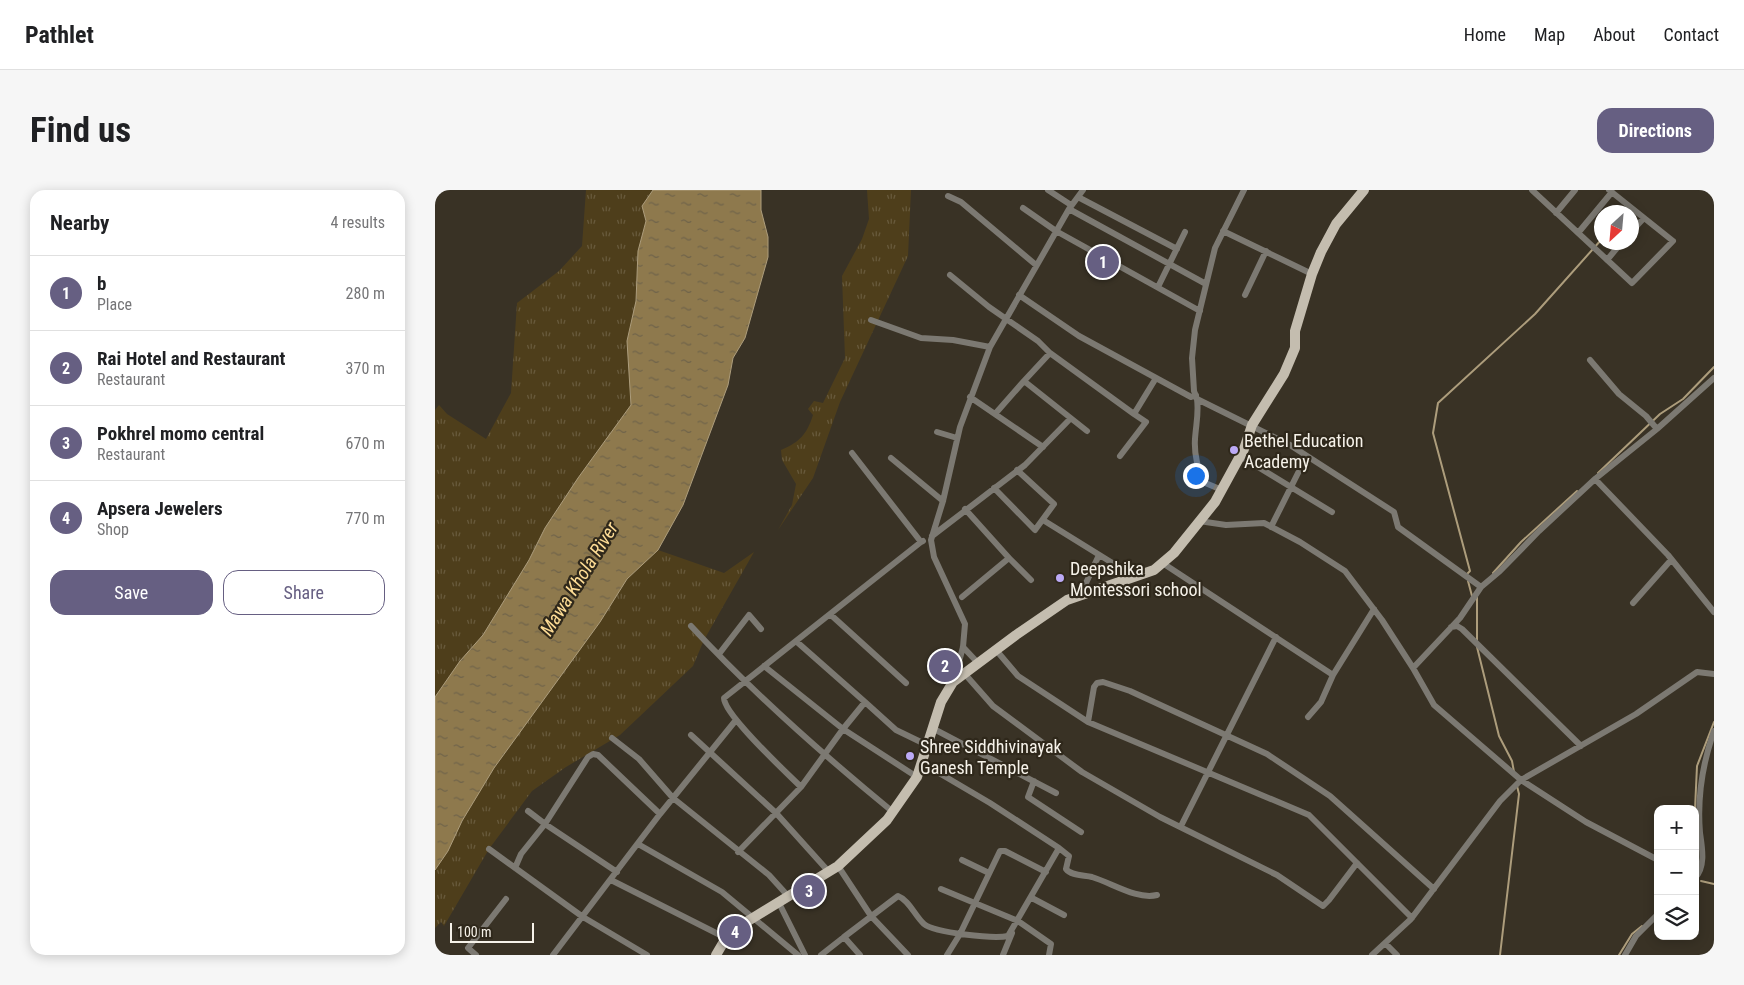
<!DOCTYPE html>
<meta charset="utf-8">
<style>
:root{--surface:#fff;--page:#f6f6f6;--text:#202124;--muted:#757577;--line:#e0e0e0;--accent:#665f82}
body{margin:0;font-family:"Roboto Condensed",sans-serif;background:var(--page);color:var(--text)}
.controls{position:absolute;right:15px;bottom:15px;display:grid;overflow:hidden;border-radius:10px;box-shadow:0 2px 12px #0003}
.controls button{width:45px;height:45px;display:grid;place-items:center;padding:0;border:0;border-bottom:1px solid var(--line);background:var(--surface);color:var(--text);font:25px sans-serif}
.compass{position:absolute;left:1159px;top:15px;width:45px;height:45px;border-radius:50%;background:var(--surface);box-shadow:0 2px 12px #0003;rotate:206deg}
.scale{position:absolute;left:15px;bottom:12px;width:84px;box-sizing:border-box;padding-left:5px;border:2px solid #f6f2e9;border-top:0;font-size:14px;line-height:18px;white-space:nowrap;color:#f6f2e9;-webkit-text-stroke:4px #2f281b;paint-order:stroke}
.you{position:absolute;left:760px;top:285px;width:18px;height:18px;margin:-12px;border:4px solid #fff;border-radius:50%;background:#1a73e8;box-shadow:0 0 0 8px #1a73e833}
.badge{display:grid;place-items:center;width:32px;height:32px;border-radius:50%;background:var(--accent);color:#fff;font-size:16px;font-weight:700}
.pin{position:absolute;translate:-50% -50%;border:2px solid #fff;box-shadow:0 1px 5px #0006}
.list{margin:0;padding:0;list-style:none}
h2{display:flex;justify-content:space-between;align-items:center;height:65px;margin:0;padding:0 20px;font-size:21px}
h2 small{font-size:16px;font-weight:400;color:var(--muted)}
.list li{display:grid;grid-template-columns:32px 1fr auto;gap:15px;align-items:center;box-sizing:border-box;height:75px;padding:0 20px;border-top:1px solid var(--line)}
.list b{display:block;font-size:19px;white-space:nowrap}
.list p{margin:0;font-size:16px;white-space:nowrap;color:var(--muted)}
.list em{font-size:16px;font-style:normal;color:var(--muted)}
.actions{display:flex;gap:10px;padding:15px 20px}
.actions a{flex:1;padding:11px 0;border:1px solid var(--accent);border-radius:15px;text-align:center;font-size:18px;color:var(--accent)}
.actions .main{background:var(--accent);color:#fff}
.icon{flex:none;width:28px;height:28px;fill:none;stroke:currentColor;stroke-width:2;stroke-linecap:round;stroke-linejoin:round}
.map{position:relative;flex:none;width:1279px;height:765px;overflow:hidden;border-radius:15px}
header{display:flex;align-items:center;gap:30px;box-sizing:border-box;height:70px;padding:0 25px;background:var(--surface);border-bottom:1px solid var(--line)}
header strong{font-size:24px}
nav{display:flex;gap:28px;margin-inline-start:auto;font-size:18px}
.intro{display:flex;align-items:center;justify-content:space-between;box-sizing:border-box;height:120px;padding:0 30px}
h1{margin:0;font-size:35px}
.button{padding:12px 22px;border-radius:15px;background:var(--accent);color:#fff;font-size:18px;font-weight:700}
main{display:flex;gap:30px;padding:0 30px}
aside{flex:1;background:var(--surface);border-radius:15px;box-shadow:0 2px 12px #0003}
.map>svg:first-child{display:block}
.grass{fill:url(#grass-tufts)}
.water{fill:url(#water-ripples);stroke:#ad9d7c}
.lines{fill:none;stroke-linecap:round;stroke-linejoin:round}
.stream{stroke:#ad9d7c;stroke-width:2}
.minor{stroke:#7c7972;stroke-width:6}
.primary{stroke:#c4bdaf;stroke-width:10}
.poi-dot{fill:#bcaaf6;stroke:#2f281b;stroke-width:2}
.labels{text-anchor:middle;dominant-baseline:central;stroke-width:4.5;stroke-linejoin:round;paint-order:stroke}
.poi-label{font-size:18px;fill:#f6f2e9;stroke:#2f281b;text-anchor:start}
.water-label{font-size:19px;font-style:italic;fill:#fddc95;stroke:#2f281b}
</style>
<header>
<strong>Pathlet</strong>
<nav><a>Home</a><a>Map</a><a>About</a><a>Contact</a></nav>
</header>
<div class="intro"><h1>Find us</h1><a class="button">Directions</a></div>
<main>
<aside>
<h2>Nearby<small>4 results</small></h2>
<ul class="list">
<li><span class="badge">1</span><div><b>b</b><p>Place</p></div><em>280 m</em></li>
<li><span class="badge">2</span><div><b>Rai Hotel and Restaurant</b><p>Restaurant</p></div><em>370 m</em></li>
<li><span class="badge">3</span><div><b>Pokhrel momo central</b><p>Restaurant</p></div><em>670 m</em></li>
<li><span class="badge">4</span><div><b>Apsera Jewelers</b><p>Shop</p></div><em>770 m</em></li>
</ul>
<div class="actions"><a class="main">Save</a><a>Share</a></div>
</aside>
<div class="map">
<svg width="1279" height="765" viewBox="0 0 1279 765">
<defs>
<pattern id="grass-tufts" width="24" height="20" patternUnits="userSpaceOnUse" patternTransform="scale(1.25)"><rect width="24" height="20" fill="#4e3e1b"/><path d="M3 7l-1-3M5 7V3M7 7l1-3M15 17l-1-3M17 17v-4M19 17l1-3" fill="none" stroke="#685a3c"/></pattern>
<pattern id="water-ripples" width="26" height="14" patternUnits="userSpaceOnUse" patternTransform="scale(1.25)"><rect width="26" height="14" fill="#8e794d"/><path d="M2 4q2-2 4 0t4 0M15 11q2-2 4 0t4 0" fill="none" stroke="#6f634a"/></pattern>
</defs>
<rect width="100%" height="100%" fill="#393225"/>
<path class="grass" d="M151 0H218L207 16 211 31 203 61 201 111 192 151 196 215 143 288 110 338 94 370 48 445 25 471 0 507V220L4 215 12 224 51 249 76 203 82 113 124 81 147 56Z
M432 0H476L473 66 405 212 378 288 343 340 357 315 361 294 347 270 346 260C365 252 372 244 378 225L373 219 379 211 388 213 410 168 407 86 427 49 434 29Z
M223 360 289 383 319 362 269 450 258 476 185 545 131 577 97 601 54 659 9 736 6 732 0 738V680L13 661 19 646 39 610 59 578 165 432 192 389Z"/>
<path class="water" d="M218 0H326V20L333 47V67L310 148 298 168 293 195 248 315 223 360 192 389 165 432 59 578 27 631 13 661 0 680V507L25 471 48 445 94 370 110 338 143 288 196 215 192 151 201 111 203 61 211 31 207 16Z"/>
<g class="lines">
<path class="stream" d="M1163 283 1225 224 1248 209 1279 177
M1058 383 1086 352 1142 301
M1032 384 1035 381 998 243 1003 213 1100 124 1166 50
M1033 391 1037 406
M1042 407V450
M1042 457 1064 546 1077 571 1079 582
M1260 619 1262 576 1279 532
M1260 645 1263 663 1260 676
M1266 691 1279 694
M1065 765 1084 604 1082 596
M1184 765 1197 744 1207 736"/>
<path class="minor" d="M613 0 636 15
M809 0 780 58 760 140 757 168 759 201 762 209 855 255 959 322 963 337 1046 397
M1097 0 1197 93 1238 51 1174 0
M513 6 526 12 601 75
M643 7 742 59
M588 18 621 41 765 121
M634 19 771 94
M1121 23 1140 0
M788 41 877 84
M1196 42 1209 28
M1143 43 1177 2
M1172 70 1187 52
M515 85 554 117 603 151 615 163
M723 97 750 42
M584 105 644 146 756 207 761 205
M810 105 831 61
M436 130 486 148 518 150 555 157
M1155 170 1184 204 1211 226 1222 239
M535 207 608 257
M762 209C764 223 761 234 760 249 759 263 763 279 768 292L787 300
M560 224 589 191
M652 241 589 191 615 163 699 224 721 188
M502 242 522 248
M417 263 486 352 488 351
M685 266 711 232 699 224
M805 266 897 322
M456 268 508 311
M1160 289 1233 365 1279 422
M559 298 600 340 619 314 582 280
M608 330 700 387
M764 331 791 335 829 333 865 352 910 381 947 430 978 478 999 515 1086 590 1151 632 1223 670
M836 337 871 267
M497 346 590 275 635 229
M574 368 596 390
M729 374 898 485
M651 404V393L664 365
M527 407 574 368 530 319
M1198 413 1236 370
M396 425 471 493
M256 436C319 504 386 563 458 622
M1016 437 1022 436 1027 439 1146 556
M528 457 543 473
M561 460 583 486 653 532 874 625 977 728
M284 464 314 425 326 439
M329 476 408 539 430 512 362 452
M978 478 1025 428 1046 397 1065 381 1104 341 1160 289 1222 239 1279 188
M529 483 558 516 647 582 725 627 842 685 888 716 894 710 922 673
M519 490 528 457 530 434 499 367 496 350 508 311 525 237 555 157 634 19 648 0
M430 512 461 540 492 555
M873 527 886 512 898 485 939 419
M653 532 659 497 662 493 668 492 695 501 832 564 895 606 999 699
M497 538 621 603
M256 545 341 623 394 682
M177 548 204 569 238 608 334 685 353 706
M599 591 593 607 646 642
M366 597C352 583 289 525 289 508L486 352
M93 621 110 634 153 567 158 564 163 565 225 624
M746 636 841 447
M203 654 287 702 363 765
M624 658 634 666 631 679C636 686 649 685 657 687 677 693 702 710 722 705
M54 659 148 727 212 765
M303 662 366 597 408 539 482 587
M527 670 554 683
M403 676 436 726 473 765
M80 678 86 664 110 634 182 682
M1260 688C1271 677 1267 657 1265 643 1262 607 1267 575 1279 541
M176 690 291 748
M506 699 583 731 616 754 614 765
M597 708 629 725
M343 711 370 765
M409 747 463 706C474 710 480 726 489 734 500 743 559 749 573 746L624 658 555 613 487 573
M950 753 962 765
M41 765 33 758 71 709
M118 765 225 624 301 530
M386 765 409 747 425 765
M512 765 525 744 565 661H570L611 682
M568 765 577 743
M937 765 976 729 1065 611 1086 590 1201 524 1262 482 1279 484
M1190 765 1201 746 1223 724"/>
<path class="primary" d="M281 765 291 748 308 734 403 676 452 630 482 587 506 512 518 492 581 445 632 410 719 380 739 363 780 312 809 259 817 235 849 184 860 158V141L877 84 886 62 901 34 929 0"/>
</g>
<g class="poi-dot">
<circle cx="799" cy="260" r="5"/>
<circle cx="625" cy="388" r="5"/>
<circle cx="475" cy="566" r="5"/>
</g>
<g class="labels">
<g class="poi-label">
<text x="809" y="250">Bethel Education<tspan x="809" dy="21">Academy</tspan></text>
<text x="635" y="378">Deepshika<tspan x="635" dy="21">Montessori school</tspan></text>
<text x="485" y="556">Shree Siddhivinayak<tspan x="485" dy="21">Ganesh Temple</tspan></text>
</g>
<g class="water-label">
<text transform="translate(144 389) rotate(-58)">Mawa Khola River</text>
</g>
</g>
</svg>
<div class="controls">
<button>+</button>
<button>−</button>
<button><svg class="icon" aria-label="layers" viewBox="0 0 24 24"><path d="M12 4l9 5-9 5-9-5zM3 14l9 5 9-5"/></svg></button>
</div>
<svg class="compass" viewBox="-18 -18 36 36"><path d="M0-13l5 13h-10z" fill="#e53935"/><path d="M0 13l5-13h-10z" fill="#757577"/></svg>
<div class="scale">100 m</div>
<div class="you"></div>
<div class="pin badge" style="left:668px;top:72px">1</div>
<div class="pin badge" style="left:510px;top:476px">2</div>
<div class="pin badge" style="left:374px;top:701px">3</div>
<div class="pin badge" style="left:300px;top:742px">4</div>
</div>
</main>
